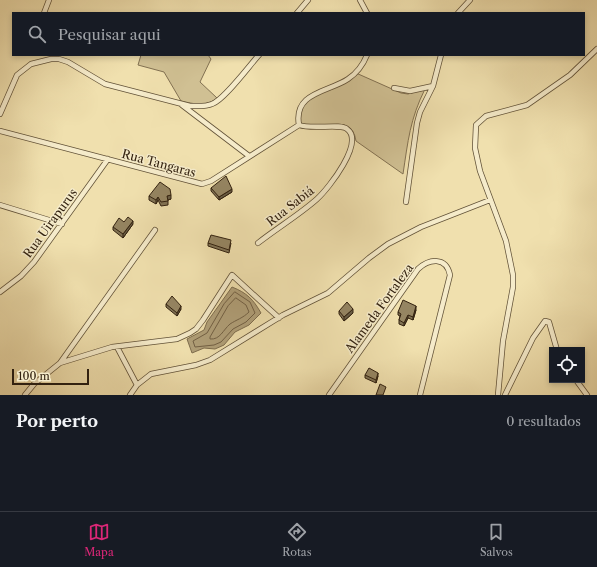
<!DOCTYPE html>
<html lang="pt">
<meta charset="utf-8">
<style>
:root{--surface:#171b24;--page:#20242c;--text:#f1f3f6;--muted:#9ea1a6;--line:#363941;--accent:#db2777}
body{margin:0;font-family:"Libre Caslon Text",serif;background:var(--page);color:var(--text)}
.controls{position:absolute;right:12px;bottom:12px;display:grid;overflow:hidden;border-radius:0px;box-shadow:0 2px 6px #0003}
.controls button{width:36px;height:36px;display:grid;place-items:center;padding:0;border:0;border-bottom:1px solid var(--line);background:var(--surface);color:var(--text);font:20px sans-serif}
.scale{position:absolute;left:12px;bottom:10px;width:77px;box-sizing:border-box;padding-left:4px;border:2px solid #332210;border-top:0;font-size:11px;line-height:14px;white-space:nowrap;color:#332210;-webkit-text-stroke:3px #f5ebca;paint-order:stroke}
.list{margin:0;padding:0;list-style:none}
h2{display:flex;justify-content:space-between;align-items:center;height:52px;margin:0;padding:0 16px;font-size:17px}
h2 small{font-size:13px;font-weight:400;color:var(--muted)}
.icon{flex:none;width:22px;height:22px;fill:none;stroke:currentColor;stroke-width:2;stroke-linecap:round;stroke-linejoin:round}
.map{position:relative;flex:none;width:597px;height:395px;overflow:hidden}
.search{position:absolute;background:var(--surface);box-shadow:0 2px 6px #0003;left:12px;right:12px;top:12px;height:44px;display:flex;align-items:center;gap:10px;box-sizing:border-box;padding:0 14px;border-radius:0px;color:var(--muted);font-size:15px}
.sheet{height:116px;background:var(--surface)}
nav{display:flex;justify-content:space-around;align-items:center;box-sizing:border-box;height:56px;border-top:1px solid var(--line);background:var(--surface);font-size:11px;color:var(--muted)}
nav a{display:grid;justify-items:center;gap:2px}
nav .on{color:var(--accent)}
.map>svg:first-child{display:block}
.green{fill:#d0c093;stroke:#827152}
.water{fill:#b09f78;stroke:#7e6d4e}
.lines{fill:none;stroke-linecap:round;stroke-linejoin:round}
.shore{stroke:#726044;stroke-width:1}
.street-casing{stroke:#625238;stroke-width:6}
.street{stroke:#f5ebca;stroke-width:4.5}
.wall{fill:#807254;stroke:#332210}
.shaded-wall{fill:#685d45;stroke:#332210}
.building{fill:#958562;stroke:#332210}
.labels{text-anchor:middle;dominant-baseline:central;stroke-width:3;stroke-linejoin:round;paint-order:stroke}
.street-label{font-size:12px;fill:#332210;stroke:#f5ebca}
</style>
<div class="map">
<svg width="597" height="395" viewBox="0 0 597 395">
<rect width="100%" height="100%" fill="#f0e0ae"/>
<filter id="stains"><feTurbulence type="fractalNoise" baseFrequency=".005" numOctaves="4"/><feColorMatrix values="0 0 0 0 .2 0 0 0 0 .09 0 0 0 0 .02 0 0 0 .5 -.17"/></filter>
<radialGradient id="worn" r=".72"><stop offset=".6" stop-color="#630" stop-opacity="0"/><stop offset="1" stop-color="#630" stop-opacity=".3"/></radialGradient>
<path class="green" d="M141 55H208L211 59 200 82 217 98C207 107 194 104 181 101L164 72 138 65Z
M356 73 401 93 408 94 425 89C410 119 408 141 403 174L356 141C351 108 316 137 300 122L302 107 310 99Z"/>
<path class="water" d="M232 287C247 293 253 299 261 313L249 325 235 332 224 345 215 349 204 348 192 353 187 339 204 330 207 322Z"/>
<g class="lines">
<path class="shore" d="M235 292 250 302 255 313 246 322 233 329 221 342 214 345 195 347 193 341 207 333 224 304Z
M236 298 246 305 249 312C243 318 236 320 230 324 223 330 220 340 210 339V337L228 306Z"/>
<g class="street-casing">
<path id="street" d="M360 0 367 13
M44 13 49 0
M297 13 308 0
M458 13 470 0
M394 88 410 91 433 86
M182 105 249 156
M0 114 17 75 31 64 51 59H59L68 62 105 84 190 106C198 106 205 107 212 104 224 100 249 66 259 55
M0 131 202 184 211 181 299 125
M406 202 417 123 420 112 433 86 441 55
M0 205 62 224
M258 243C277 228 299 215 317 199 329 188 365 142 347 129 340 123 313 130 299 125 293 92 329 92 348 79 357 73 363 65 367 55
M0 292 21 276 34 262 108 159
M117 347 137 385
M60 363 155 230
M576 380 587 395
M25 395 34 384 60 363 112 347 177 339 190 333 196 329 203 320 232 275 279 318
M130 395 137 385 151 374 196 365 210 360 283 315 328 293 369 258 388 244 421 227 490 200
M329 395 418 269C429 259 446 256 450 275L420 395
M498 395 503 341 513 287V275L506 241 480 171 475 148 476 125 486 116 527 105 570 75 597 49
M505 395 533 338 545 321 549 322 557 350"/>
</g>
<use href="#street" class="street"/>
</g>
<path class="wall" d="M211 188 232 192 219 200 211 191Z
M149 196 171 199 168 200V205L161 206 158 200 156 204 149 200Z
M124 222 133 224 123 238 113 230V227Z
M208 243H231L229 253 208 246Z
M166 304 181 309 177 316 166 307Z
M416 310 413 320 408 318 404 326 399 324V320L400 316 398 315V312Z
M339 311 353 313 344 321 339 314Z
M365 375 378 376 376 383 365 378Z"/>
<path class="shaded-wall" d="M232 189V192L219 200V197Z
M171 195V199L167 200V196Z
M158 197V200L156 204V200Z
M133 221V224L123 238V234Z
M181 306V309L177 316V313Z
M416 306V310L413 320V317Z
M353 309V313L344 321V317Z
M408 315V318L404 326V323Z
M378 373V376L376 383V380Z"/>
<path class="building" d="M226 176 232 189 219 197 211 188Z
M160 182 170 189 171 195 167 196 168 201 161 202 158 197 156 200 149 196Z
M128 217 133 221 123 234 113 227 119 218 124 222Z
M211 235 231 240 229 250 208 243Z
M172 296 181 306 177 313 166 304Z
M403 300 416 306 413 317 408 315 404 323 399 320 401 314 398 312Z
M347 302 353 309 344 317 339 311Z
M369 368 378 373 376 380 365 375Z
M380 384 386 387 383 395H376Z"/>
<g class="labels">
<g class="street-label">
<text transform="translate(159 163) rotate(15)">Rua Tangaras</text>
<text transform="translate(290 206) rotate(-38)">Rua Sabiá</text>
<text transform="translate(50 223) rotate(-54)">Rua Uirapurus</text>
<text transform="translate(379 308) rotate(-54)">Alameda Fortaleza</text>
</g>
</g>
<rect width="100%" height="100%" filter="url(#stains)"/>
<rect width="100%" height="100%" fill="url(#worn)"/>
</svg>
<div class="controls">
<button><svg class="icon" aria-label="locate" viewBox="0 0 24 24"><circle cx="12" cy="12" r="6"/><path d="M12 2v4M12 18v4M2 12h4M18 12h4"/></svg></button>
</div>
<div class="scale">100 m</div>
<div class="search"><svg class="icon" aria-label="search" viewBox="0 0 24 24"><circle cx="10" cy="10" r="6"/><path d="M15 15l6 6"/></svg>Pesquisar aqui</div>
</div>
<section class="sheet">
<h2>Por perto<small>0 resultados</small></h2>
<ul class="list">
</ul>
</section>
<nav>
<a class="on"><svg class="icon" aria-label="map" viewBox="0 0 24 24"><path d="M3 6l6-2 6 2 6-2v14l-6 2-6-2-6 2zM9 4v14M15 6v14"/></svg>Mapa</a>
<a><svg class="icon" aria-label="directions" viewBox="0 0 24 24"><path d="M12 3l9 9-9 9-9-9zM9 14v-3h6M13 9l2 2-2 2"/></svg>Rotas</a>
<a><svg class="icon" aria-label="saved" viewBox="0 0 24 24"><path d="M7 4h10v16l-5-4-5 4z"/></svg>Salvos</a>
</nav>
